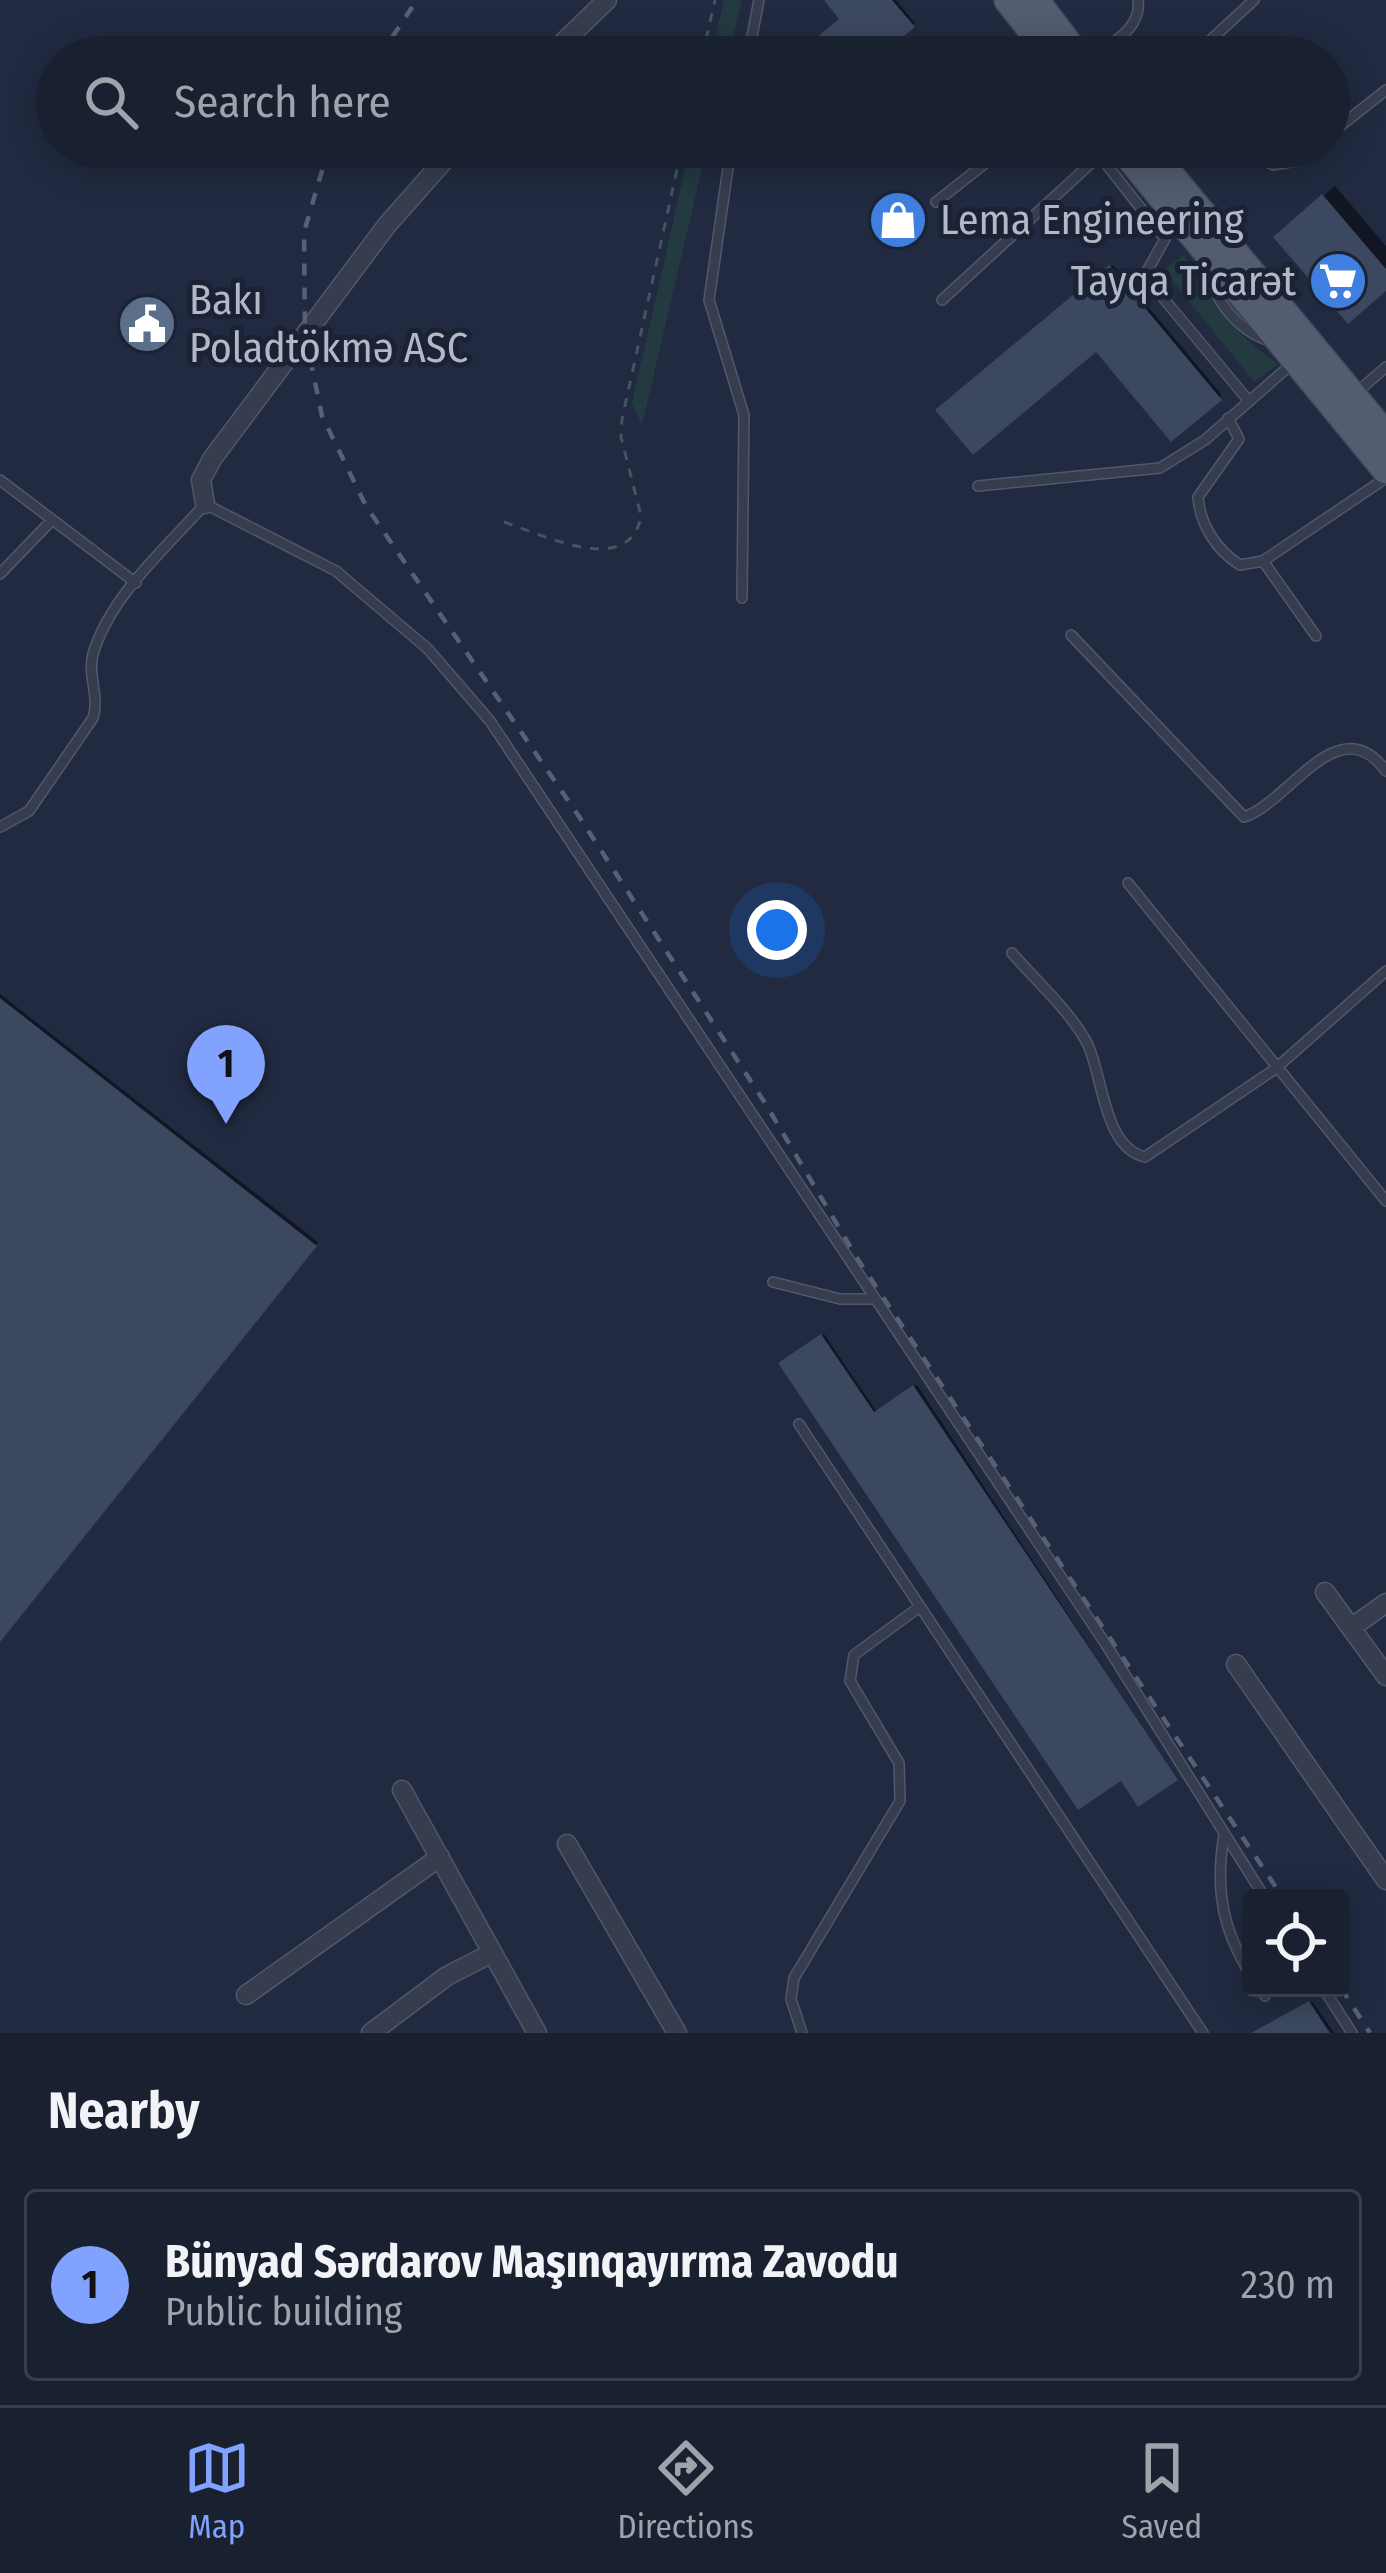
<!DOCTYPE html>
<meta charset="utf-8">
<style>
:root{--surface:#192030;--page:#222838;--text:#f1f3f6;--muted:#9fa3ab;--line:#373e4c;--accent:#81a3ff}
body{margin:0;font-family:"Fira Sans Condensed",sans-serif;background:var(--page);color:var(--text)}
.controls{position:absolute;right:36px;bottom:36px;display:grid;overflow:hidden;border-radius:12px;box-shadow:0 6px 30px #0003}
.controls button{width:108px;height:108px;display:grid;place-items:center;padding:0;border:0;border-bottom:3px solid var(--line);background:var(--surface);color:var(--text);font:60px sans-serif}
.you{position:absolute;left:777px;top:930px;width:42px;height:42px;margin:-30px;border:9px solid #fff;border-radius:50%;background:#1a73e8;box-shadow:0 0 0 18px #1a73e833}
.badge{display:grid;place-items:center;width:78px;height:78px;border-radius:50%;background:var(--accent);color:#111;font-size:39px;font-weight:700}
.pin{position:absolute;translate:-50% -99px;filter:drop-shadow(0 3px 6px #0008)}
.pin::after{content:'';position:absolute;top:63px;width:42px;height:36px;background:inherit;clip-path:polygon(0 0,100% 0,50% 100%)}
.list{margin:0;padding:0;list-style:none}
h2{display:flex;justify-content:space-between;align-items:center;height:156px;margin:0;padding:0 48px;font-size:51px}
h2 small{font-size:39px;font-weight:400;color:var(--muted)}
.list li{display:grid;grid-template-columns:78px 1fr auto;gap:36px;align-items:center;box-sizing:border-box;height:192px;margin:0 24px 24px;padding:0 24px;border:3px solid var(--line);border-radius:12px}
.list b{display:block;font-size:45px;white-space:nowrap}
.list p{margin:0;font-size:39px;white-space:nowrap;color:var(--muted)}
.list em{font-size:39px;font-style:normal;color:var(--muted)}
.icon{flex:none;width:66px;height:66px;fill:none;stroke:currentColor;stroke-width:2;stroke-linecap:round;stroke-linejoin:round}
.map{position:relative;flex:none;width:1386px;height:2033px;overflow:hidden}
.search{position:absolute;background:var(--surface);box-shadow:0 6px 30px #0003;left:36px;right:36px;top:36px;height:132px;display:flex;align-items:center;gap:30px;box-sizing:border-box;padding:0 42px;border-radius:66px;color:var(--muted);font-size:45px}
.sheet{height:372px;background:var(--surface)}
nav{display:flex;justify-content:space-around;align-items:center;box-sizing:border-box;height:168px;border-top:3px solid var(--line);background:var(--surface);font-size:33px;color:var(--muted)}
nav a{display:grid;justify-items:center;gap:6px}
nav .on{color:var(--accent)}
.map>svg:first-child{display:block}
.green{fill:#233a40}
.shadow{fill:#0007}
.building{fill:#3c485f}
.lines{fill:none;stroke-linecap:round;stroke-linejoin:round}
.service-casing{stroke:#50586a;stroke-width:12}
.minor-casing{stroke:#50586a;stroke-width:21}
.primary-casing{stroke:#3e4658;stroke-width:30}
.path{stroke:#41575d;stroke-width:3;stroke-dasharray:9 9;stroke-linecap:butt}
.service{stroke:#353d4f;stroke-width:9}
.minor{stroke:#353d4f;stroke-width:18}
.primary{stroke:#535c70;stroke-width:27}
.rail{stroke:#576077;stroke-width:4.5;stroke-dasharray:12 12;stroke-linecap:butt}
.labels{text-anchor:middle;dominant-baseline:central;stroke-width:10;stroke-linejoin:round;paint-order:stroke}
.poi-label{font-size:42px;fill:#b1b8ca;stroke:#1a2234;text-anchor:start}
</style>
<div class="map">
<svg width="1386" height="2033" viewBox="0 0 1386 2033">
<rect width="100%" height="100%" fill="#212a40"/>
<path class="green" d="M724 0H742L728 57H711Z
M690 147H707L642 425 632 403Z
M1184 254C1207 301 1235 334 1278 364L1254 382 1164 270Z"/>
<path class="shadow" d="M828 0H896L915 23 874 57H796L843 19Z
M1335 186 1386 246V287L1288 226Z
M1113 265 1222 395 1172 438 1097 348 939 410Z
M0 994 318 1242 0 1638Z
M824 1334 877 1412 917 1385 1176 1778 782 1363Z
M1312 2001 1334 2033H1254Z"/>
<path class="building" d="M824 0H892L915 27 879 57H793L839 19Z
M1322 194 1386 269V291L1348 324 1273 237Z
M1109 265 1222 400 1171 442 1096 352 973 455 935 410Z
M0 998 317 1246 0 1642Z
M821 1334 874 1412 913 1385 1178 1780 1138 1807 1121 1781 1078 1810 778 1363Z
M1309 2001 1330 2033H1251Z"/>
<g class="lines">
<g class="service-casing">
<path id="service" d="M748 57 759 0
M1093 57C1113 42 1142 28 1138 0
M1192 57 1254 0
M1329 135 1386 90
M731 147 709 300 744 415 742 598
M1244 147 1273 165 1296 161 1314 147
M1099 155 1165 239 1147 271 1149 281 1248 400
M936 202 1006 147
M1207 267C1213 300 1238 331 1270 341
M942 300 1100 155
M1356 393 1386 367
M1228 418 1239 439 1198 497C1200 524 1216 550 1240 565L1263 561
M0 480 136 583
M978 486 1160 468 1205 440 1294 362
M0 574 52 520
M1071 635 1244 817C1289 803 1338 706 1386 771
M1316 636 1263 561 1386 478
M0 827 29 811 93 718C100 696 87 675 93 654 110 596 166 548 205 504L336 571 428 649 490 721 1105 1643 1265 1898
M1128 883 1386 1201
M1012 953C1036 981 1068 1009 1086 1041 1103 1071 1102 1147 1145 1157L1275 1069 1386 971
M773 1282 840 1299H871
M799 1424 1203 2033
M1224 1835C1215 1888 1222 1930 1251 1975
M1260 1988 1265 1996
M1323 1988 1352 2033
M802 2033 791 1999 794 1978 900 1801 899 1763 850 1681 854 1655 918 1608"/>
</g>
<g class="minor-casing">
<path id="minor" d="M548 57 607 0
M205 504 201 480 212 459 387 225 456 147
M1325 1592 1386 1676
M1351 1628 1386 1603
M1236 1664 1386 1880
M402 1790 537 2033
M567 1844 677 2033
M246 1995 440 1857
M371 2033 447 1976 492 1953"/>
</g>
<g class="primary-casing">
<path id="primary" d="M1008 0 1053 57
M1035 0 1078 57
M1121 147 1386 470
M1147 147 1386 436"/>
</g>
<path class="path" d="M702 57 715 0
M504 522C541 534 630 579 641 516L621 437 622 419 682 147"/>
<use href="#service" class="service"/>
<use href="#minor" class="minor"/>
<use href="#primary" class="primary"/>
<path class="rail" d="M379 57 417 0
M329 147 304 232 305 334 322 416 366 506 578 815 765 1103 857 1258 1283 1898
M1341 1988 1370 2033"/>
</g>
<defs>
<g id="shop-disc" transform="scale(3)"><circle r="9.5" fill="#3f7fe0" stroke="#1a2234"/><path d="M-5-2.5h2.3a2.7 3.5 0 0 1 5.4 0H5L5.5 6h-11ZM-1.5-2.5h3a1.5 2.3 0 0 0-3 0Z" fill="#fff"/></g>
<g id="supermarket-disc" transform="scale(3)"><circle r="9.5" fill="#3f7fe0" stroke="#1a2234"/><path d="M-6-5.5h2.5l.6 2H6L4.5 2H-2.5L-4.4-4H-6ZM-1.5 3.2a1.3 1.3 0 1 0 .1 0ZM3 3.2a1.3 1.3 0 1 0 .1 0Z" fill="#fff"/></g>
<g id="civic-disc" transform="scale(3)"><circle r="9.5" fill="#5c6f8a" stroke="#1a2234"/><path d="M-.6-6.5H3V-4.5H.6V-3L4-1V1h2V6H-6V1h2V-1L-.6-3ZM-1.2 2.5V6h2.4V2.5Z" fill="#fff"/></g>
</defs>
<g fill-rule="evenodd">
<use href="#shop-disc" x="898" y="220"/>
<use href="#supermarket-disc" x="1338" y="281"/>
<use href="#civic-disc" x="147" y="324"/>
</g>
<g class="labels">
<g class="poi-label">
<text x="940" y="220">Lema Engineering</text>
<text x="1296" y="281" text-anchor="end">Tayqa Ticarət</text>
<text x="189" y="300">Bakı<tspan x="189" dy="48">Poladtökmə ASC</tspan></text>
</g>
</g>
</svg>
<div class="controls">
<button><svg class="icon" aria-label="locate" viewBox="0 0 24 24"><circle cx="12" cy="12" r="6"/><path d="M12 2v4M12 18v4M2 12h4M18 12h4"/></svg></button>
</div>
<div class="you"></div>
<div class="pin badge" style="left:226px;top:1124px">1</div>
<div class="search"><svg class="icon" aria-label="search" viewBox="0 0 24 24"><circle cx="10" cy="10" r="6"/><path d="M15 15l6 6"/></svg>Search here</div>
</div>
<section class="sheet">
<h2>Nearby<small></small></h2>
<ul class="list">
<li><span class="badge">1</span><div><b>Bünyad Sərdarov Maşınqayırma Zavodu</b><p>Public building</p></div><em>230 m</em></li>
</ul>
</section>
<nav>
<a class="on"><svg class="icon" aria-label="map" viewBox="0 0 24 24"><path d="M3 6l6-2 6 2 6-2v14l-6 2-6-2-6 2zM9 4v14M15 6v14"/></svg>Map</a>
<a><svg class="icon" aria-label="directions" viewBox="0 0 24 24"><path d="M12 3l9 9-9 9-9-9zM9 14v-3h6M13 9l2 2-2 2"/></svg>Directions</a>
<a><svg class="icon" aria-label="saved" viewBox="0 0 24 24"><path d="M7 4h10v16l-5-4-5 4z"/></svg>Saved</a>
</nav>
